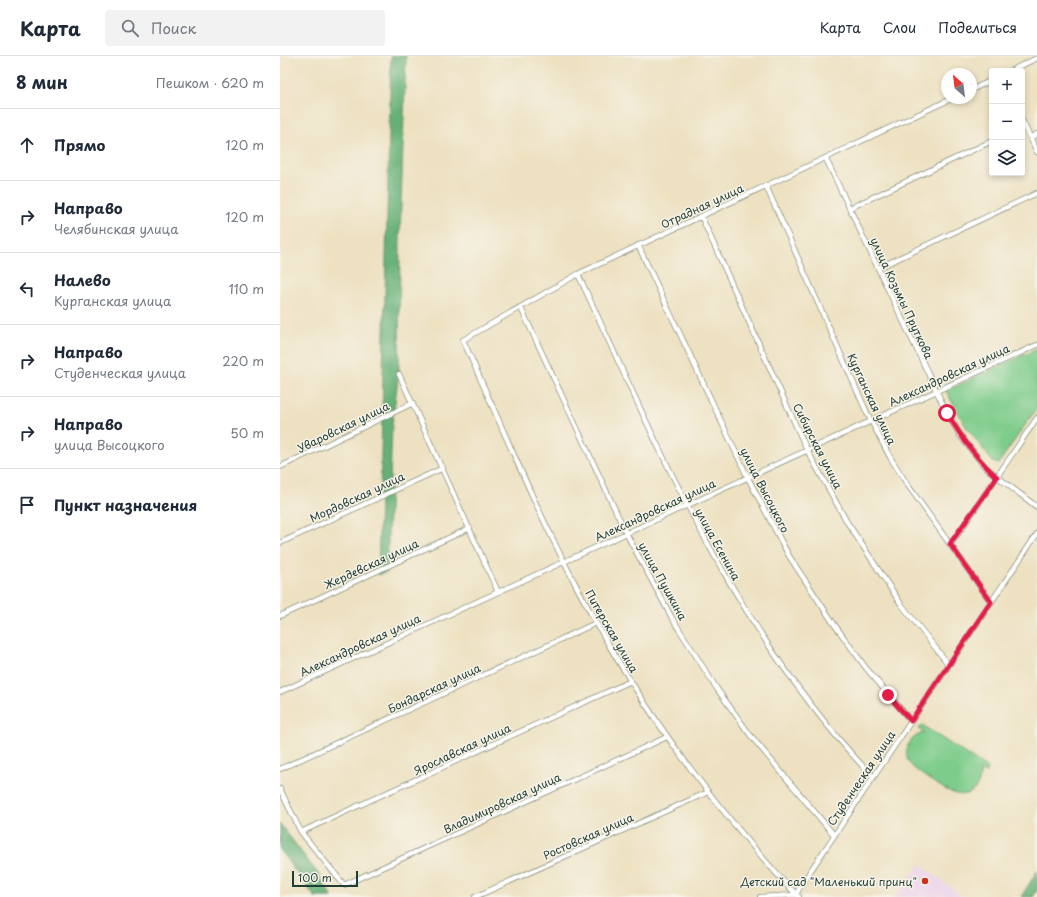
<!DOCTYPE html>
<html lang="ru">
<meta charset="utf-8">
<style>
:root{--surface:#fff;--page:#f2f2f3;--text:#1f2937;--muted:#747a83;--line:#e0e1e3}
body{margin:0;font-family:"Playpen Sans",sans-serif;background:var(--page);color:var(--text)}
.controls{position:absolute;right:12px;top:12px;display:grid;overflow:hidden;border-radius:4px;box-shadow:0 2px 6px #0003}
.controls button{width:36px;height:36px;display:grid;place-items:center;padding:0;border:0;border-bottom:1px solid var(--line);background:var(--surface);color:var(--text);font:20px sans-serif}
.compass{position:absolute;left:661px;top:12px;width:36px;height:36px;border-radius:50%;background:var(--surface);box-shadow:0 2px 6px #0003;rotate:332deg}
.scale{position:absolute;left:12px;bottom:10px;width:66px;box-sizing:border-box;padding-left:4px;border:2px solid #1f3d34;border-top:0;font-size:11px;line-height:14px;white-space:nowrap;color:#1f3d34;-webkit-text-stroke:3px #f7f3e8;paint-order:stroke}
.stop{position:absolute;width:12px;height:12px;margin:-9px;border:3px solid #e11d48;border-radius:50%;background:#fff}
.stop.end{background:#e11d48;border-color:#fff;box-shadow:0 1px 4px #0008}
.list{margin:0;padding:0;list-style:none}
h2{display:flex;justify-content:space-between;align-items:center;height:52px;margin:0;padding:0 16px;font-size:17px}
h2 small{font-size:13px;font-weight:400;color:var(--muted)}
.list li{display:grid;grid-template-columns:26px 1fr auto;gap:12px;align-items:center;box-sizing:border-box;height:72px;padding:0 16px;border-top:1px solid var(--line)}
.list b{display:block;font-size:15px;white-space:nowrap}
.list p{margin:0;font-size:13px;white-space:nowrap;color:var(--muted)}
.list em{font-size:13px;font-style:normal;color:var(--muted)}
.icon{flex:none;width:22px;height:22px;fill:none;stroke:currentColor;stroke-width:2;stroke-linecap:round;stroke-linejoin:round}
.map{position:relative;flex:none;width:757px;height:841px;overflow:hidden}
header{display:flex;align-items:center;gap:24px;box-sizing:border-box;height:56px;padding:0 20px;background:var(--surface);border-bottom:1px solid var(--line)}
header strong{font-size:19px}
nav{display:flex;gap:22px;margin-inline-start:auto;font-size:14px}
.search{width:280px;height:36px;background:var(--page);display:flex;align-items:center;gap:10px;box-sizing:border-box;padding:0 14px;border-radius:4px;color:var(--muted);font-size:15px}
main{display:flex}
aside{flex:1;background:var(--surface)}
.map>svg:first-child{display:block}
.built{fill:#ebd1eb}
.green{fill:#7ecc8b;stroke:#4e8460}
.forest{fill:#66b077;stroke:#427656}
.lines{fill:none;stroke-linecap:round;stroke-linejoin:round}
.street-casing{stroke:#868f7a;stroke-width:6}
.street{stroke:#fff;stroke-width:4.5}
.route{stroke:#e11d48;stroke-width:5}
.poi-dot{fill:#c8321e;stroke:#f7f3e8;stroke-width:1.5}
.labels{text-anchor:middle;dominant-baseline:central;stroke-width:3;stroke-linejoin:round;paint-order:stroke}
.street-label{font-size:11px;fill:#1f3d34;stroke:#f7f3e8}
.poi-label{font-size:11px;fill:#1f3d34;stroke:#f7f3e8;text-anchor:end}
</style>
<header>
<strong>Карта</strong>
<div class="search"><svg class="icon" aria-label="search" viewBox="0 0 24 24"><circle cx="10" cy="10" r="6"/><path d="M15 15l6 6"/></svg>Поиск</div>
<nav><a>Карта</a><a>Слои</a><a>Поделиться</a></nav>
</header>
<main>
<aside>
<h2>8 мин<small>Пешком · 620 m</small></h2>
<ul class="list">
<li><svg class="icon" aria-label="ahead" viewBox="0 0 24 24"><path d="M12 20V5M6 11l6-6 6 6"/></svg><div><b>Прямо</b></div><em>120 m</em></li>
<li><svg class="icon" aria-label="right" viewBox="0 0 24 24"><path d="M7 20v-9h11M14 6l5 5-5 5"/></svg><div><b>Направо</b><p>Челябинская улица</p></div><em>120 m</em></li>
<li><svg class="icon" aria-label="left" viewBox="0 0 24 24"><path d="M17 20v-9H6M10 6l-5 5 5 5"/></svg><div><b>Налево</b><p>Курганская улица</p></div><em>110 m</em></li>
<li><svg class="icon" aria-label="right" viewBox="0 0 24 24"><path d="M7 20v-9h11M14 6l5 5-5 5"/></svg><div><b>Направо</b><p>Студенческая улица</p></div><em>220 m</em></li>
<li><svg class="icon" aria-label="right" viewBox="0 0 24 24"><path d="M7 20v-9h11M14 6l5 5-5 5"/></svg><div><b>Направо</b><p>улица Высоцкого</p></div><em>50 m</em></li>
<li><svg class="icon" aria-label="arrive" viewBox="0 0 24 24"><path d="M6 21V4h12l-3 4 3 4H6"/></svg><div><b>Пункт назначения</b></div></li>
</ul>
</aside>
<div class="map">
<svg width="757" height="841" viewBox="0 0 757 841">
<rect width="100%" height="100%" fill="#f7f3e8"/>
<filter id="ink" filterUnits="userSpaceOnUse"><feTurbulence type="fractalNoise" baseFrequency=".025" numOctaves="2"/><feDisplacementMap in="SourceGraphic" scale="8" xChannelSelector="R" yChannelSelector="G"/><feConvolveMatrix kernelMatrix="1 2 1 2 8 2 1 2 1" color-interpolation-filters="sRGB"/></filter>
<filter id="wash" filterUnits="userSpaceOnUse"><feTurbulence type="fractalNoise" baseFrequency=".012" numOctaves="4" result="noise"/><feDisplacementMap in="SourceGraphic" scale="16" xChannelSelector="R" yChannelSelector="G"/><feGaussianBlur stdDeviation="0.9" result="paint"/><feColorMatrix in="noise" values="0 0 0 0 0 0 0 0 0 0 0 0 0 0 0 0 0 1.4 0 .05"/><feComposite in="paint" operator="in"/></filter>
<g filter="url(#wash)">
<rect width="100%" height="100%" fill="#ede1c1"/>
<path class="built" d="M640 808 683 841H615Z"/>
<path class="green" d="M757 293V352L718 408 713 406 687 372 666 335Z
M642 669 708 713 706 717 700 714C702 728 692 742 677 738 667 736 636 716 630 708 621 695 630 680 644 677L639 673Z"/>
<path class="forest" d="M111 0H126L120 180 119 315 112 369 107 516 98 519Z
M0 768 36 815 52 841H35L0 795Z
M757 815V834L753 841H741Z"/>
</g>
<g filter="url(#ink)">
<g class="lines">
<g class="street-casing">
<path id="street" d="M730 15 757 2
M691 34 712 24
M742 64 757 96
M750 82 757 78
M546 103 667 357 681 381 706 412 757 451
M486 130 587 357 610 401 627 428 711 546
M570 152 712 85
M421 160 527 394 567 466 621 548 669 609
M358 189 468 422 509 500 554 568 586 612 631 665
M598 212 757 137
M298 218C381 396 455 577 593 721
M241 252 346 477 392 562 437 633 471 680 554 779
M119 318 218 536
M0 411 133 347
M0 487 163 412
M671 488 757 362
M0 560 190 472
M0 636 757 289
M0 713 316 567
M0 733 21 776 64 829 387 681
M21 776 351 625
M195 841 428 736
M480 841 516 839 521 829 757 478
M519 841C501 824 486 805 470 787 404 710 346 625 299 535 256 454 221 368 183 284L298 218 673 42"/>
</g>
<use href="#street" class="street"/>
</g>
</g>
<g class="lines" filter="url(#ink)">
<path class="route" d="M608 639 631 665 711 546 670 488 717 421C696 403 681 381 667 357"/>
</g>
<circle class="poi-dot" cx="645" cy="825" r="4"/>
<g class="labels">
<g class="street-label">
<text transform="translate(422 150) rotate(-25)">Отрадная улица</text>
<text transform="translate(622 242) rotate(65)">улица Козьмы Пруткова</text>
<text transform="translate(669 319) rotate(-25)">Александровская улица</text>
<text transform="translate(592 343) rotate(65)">Курганская улица</text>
<text transform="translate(63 371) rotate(-26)">Уваровская улица</text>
<text transform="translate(538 390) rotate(63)">Сибирская улица</text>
<text transform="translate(485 434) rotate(63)">улица Высоцкого</text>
<text transform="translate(77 441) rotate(-25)">Мордовская улица</text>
<text transform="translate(375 454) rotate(-25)">Александровская улица</text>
<text transform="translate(438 488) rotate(61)">улица Есенина</text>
<text transform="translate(91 508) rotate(-25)">Жердевская улица</text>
<text transform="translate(383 525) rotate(61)">улица Пушкина</text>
<text transform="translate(332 575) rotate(60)">Питерская улица</text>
<text transform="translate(80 589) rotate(-25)">Александровская улица</text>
<text transform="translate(154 632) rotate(-25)">Бондарская улица</text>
<text transform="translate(182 693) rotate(-25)">Ярославская улица</text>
<text transform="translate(581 722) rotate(-56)">Студенческая улица</text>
<text transform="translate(222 747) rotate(-25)">Владимировская улица</text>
<text transform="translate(308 780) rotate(-24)">Ростовская улица</text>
</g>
<g class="poi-label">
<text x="637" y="825">Детский сад "Маленький принц"</text>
</g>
</g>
</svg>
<div class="controls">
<button>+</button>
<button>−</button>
<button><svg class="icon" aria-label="layers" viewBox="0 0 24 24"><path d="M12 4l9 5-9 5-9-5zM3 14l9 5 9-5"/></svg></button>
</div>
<svg class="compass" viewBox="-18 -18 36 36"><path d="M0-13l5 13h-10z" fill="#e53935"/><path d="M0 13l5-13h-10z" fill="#747a83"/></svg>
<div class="scale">100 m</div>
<div class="stop" style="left:667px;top:357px"></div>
<div class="stop end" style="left:608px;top:639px"></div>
</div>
</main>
